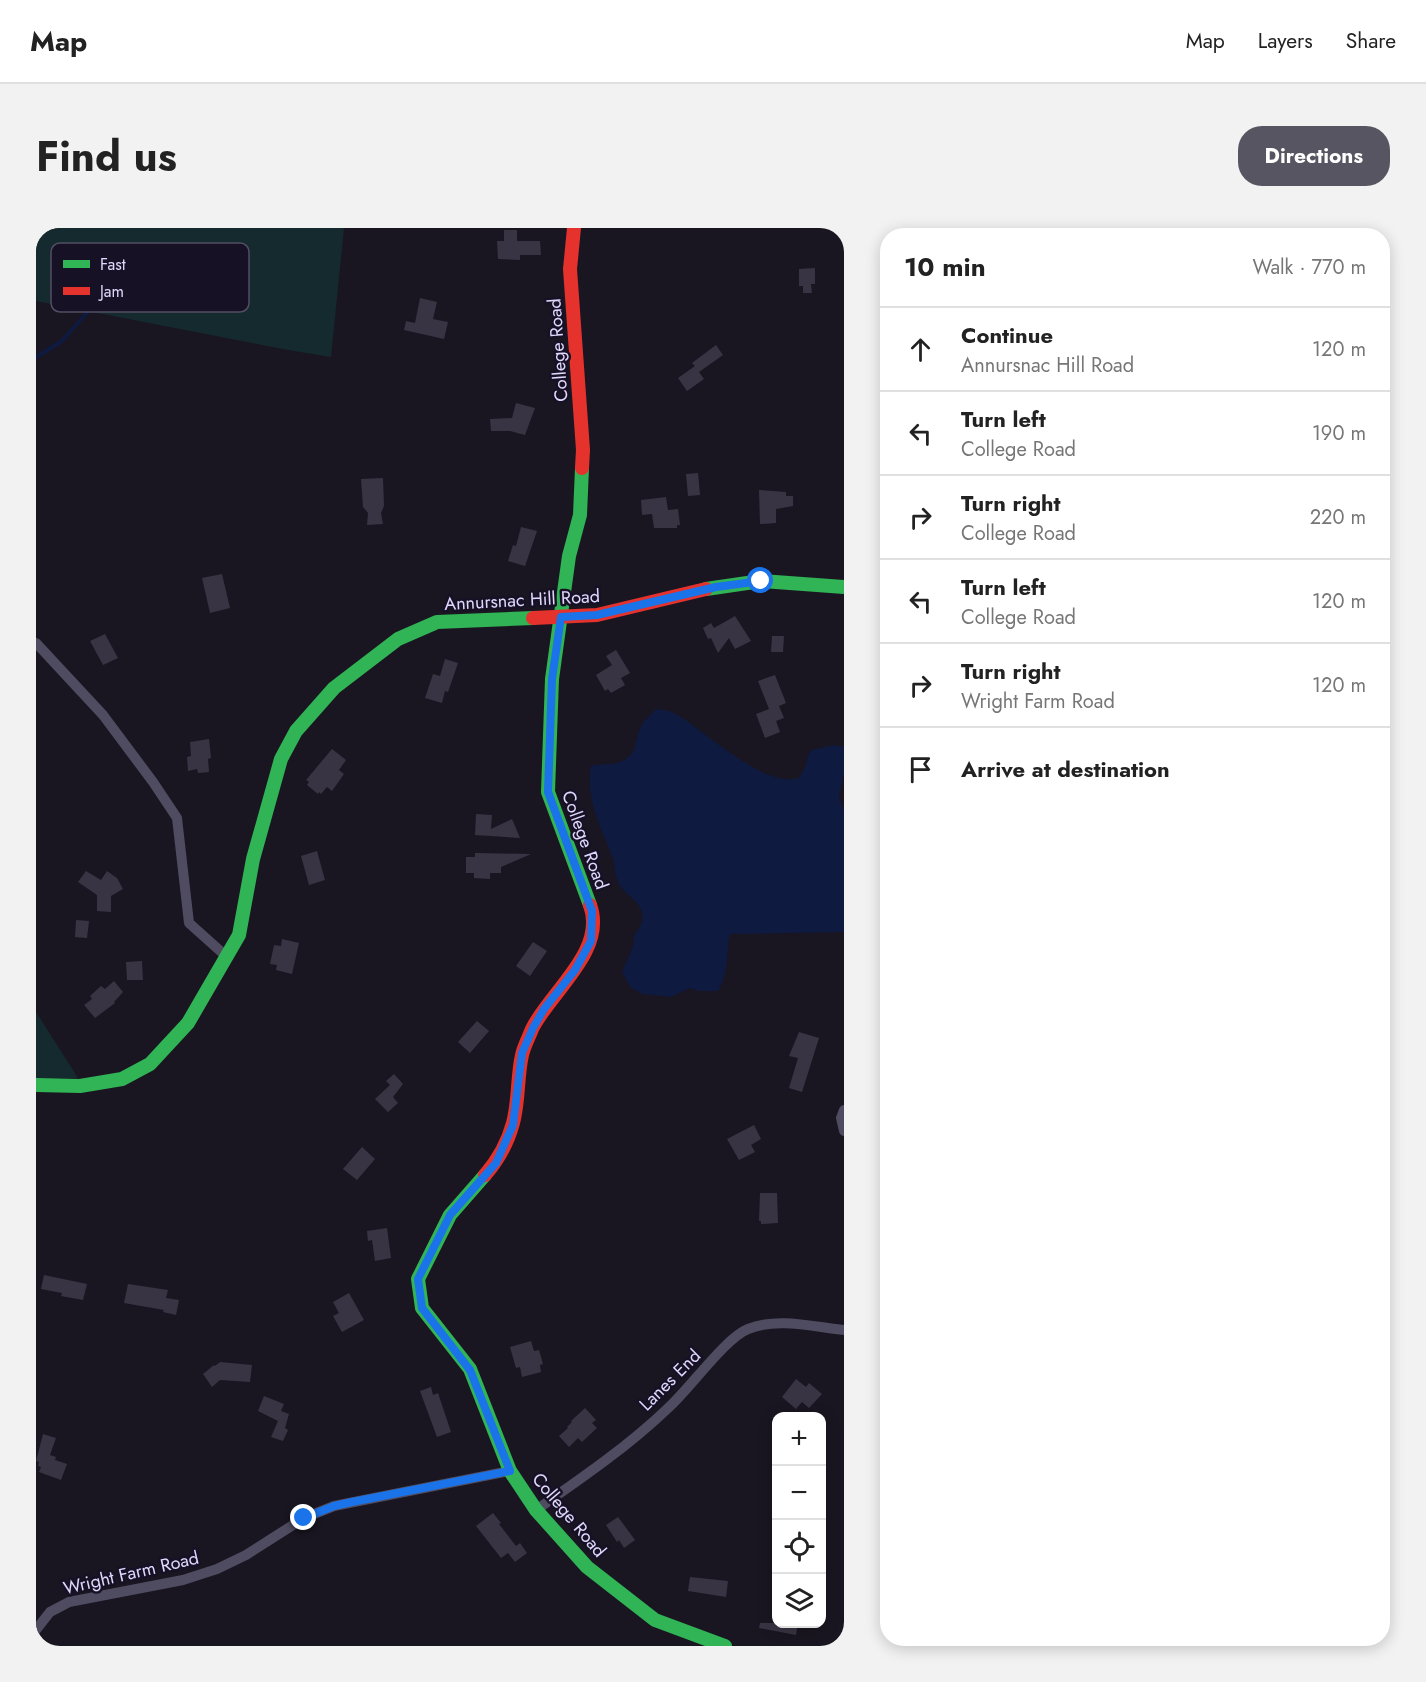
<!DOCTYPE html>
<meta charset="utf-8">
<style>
:root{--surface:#fff;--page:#f2f2f2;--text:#222;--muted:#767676;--line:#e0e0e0;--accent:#585562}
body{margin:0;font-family:Jost,sans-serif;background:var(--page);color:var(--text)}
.controls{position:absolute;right:18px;bottom:18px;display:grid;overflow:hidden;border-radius:12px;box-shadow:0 3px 15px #0003}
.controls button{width:54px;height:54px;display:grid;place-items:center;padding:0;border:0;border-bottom:2px solid var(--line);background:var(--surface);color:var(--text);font:30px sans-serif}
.stop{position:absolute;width:18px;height:18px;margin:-14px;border:4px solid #1a73e8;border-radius:50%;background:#fff}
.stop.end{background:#1a73e8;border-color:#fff;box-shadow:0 2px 6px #0008}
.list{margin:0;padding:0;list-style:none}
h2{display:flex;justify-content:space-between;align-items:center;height:78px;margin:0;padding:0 24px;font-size:26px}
h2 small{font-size:20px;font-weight:400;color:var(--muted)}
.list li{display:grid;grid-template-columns:39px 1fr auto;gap:18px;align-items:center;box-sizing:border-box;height:84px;padding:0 24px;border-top:2px solid var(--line)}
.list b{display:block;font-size:22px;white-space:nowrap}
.list p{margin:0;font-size:20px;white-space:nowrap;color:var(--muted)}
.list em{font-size:20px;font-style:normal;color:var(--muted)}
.icon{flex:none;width:33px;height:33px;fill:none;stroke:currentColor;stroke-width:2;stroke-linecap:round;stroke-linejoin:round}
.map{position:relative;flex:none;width:808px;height:1418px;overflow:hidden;border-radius:24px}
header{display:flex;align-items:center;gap:36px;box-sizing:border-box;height:84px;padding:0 30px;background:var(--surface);border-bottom:2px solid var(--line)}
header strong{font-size:28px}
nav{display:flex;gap:33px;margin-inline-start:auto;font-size:21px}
.intro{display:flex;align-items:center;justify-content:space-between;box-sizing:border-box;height:144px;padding:0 36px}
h1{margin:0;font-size:42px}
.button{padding:15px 27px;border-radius:24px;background:var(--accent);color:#fff;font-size:21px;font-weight:700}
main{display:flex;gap:36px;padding:0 36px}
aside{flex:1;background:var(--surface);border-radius:24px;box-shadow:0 3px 15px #0003}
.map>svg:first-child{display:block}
.green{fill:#152a2e}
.water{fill:#0e1a3f}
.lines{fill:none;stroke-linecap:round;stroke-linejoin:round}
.stream{stroke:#0e1a3f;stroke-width:4}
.building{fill:#393443}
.street{stroke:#4f4c61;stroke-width:10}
.fast{stroke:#30b455;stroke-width:14}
.jam{stroke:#e5322d;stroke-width:14}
.route{stroke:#1a73e8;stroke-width:8}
.labels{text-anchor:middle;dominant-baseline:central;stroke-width:5;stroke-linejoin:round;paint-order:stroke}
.street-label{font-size:18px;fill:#e1d8fd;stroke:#171126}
.key{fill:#171126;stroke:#544d66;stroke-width:1.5}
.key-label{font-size:16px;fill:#e1d8fd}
</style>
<header>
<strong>Map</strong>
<nav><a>Map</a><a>Layers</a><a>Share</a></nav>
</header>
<div class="intro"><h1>Find us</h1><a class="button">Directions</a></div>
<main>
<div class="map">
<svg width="808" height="1418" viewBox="0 0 808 1418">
<rect width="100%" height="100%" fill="#191621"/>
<path class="green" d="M0 0H308L295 129 252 122 0 73Z
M0 784 42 850 0 851Z"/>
<path class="water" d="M620 481C626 482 633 482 638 485 668 501 727 561 763 550L770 537 772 527 776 522 799 517 808 519V545L803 568 808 583V704L694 706C690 725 693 745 682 763H662L654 760 635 769 607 766 595 760 586 744C590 733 599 719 598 707 604 700 609 692 605 682 601 671 586 665 582 654 579 647 579 638 577 631 566 600 549 573 555 538 565 535 578 538 588 532 603 524 598 508 607 495 610 490 616 486 620 481Z"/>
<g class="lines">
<path class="stream" d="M0 129 26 113 63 71"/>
</g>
<path class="building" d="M468 2H481V13H504L505 27H484V32L462 31 461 13H468Z
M779 40V56H775L776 65H767V58H763V41Z
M384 70 401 74 397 91 412 94 408 111 368 102 370 93 379 95Z
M680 117 687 127 663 144 668 151 651 163 642 150 659 138 656 135Z
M480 175 499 180 489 207 474 203H455L454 191 476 190Z
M662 245 664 267 652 268 650 246Z
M347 250 348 278 345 285 347 296 331 297 332 285 327 279 325 251Z
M723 262 750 264V268H757V278L740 281V295L724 296Z
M630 269 632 282 642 281 644 297H641V300H618L616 286 606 287 605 272Z
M485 299 501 303 489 338 472 333 477 317 480 318Z
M186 346 194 380 174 385 166 350Z
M699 388 715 413 699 421 693 410 682 425 675 410 672 411 667 400 675 395 678 400Z
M69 406 82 430 67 437 54 413Z
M736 408H748L747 424H735Z
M580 422 594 445 585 450 589 457 575 465 572 461 569 463 560 447 576 437 570 428Z
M409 431 422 435 412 464 409 463 406 475 389 470 397 446 404 448Z
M739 447 750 475 743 478 748 490 740 493 744 504 729 510 720 486 733 481 722 453Z
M173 511 175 530 172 531 173 544 162 545 161 541 152 543 151 529 155 528 154 514Z
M296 521 310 532 303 542 308 546 296 563 291 559 285 566 283 564 282 566 271 557 273 554 270 552Z
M440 586 456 587 455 601 476 591 484 610 439 607Z
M281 623 289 652 273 657 265 628Z
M439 625 495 626 465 639V645H454V651L438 650V645H430V629H439Z
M50 643 65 652 71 643 81 650 87 661 75 668V684L61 683V667L42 654Z
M40 692 53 693 51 710 39 709Z
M246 711 263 715 256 746 240 742 241 737 234 736 238 717 245 718Z
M497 714 511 723 494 748 480 738Z
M106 733 107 752H91L90 734Z
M78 753 87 764 78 774 79 775 59 790 48 777 56 771 54 768 65 758 69 761Z
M441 793 453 803 434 825 422 814Z
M763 804 783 810 766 864 753 860 762 830 753 828Z
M358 846 367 856 357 869 362 875 352 884 339 871 354 857 350 853Z
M718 897 725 911 715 917 719 924 703 932 691 911Z
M326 919 339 931 321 952 307 941Z
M724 965H741L742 995 725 996V993H723Z
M351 1000 355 1030 339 1033 336 1012 332 1013 331 1003Z
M8 1047 51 1056 47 1072 25 1068 26 1065 5 1061Z
M92 1056 132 1062 130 1070 143 1072 140 1087 127 1084 128 1082 88 1075Z
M313 1065 328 1092 306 1104 297 1088 303 1085 297 1074Z
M495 1113 498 1123 503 1122 507 1136 504 1137 505 1144 486 1149 484 1139 480 1140 474 1119Z
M184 1134 216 1137 214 1154 184 1152 176 1159 167 1146 178 1137 179 1138Z
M760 1151 770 1159 773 1155 786 1166 773 1180 766 1174 760 1181 746 1169Z
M395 1159 397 1167 402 1165 415 1204 401 1209 384 1163Z
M228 1168 248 1176 245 1183 253 1186 249 1200 252 1202 247 1213 235 1209 242 1193 222 1183Z
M549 1180 560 1192 556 1195 561 1200 546 1214 542 1210 533 1219 523 1208 532 1200 531 1199 536 1194 535 1193Z
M7 1206 20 1210 14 1227 20 1229 19 1232 31 1236 25 1252 3 1244 5 1239 2 1238 3 1234 0 1233Z
M457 1285 465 1295 463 1296 480 1318 484 1315 491 1325 479 1334 472 1325 465 1330 440 1298Z
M582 1289 599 1312 588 1320 583 1312 581 1314 570 1297Z
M654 1349 692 1353 690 1369 652 1363Z
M724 1395H762L760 1407 723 1400Z"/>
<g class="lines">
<path class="street" d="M0 415 67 487 117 554 141 590 153 695 191 729
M808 882 805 890 808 903
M500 1282C546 1250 591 1219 631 1181 653 1162 689 1110 712 1101 741 1089 778 1099 808 1102
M0 1402 14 1384 33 1374 147 1352 181 1341 210 1327 268 1290 298 1278 474 1243"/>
<path class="fast" d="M546 240 544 287 533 328 516 451 512 564 554 677
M670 361 725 353 808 359
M0 857 44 858 86 851 114 836 152 795 203 707 217 631 245 531 260 503 298 460 362 411 401 394 497 390
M449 947 414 987 382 1051 386 1080 434 1141 474 1243 500 1282 551 1339 619 1392 689 1418"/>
<path class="jam" d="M538 0 534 41 547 222 546 240
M497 390 561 387 670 361
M449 947C461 933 472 914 477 895 483 873 481 849 486 827 488 818 493 809 496 801 514 764 571 723 554 677"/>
</g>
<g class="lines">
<path class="route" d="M268 1290 298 1278 316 1274 474 1243 434 1142 386 1080 382 1051 414 987 460 935 477 897 486 825 497 800 508 781 539 742 555 713 556 683 512 564 516 451 525 389 561 387 680 359 725 353"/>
</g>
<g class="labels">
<g class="street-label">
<text transform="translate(522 122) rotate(-94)">College Road</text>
<text transform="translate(486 372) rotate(-3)">Annursnac Hill Road</text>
<text transform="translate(549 612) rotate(70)">College Road</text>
<text transform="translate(634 1152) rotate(-45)">Lanes End</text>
<text transform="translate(533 1287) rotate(50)">College Road</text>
<text transform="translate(95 1345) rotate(-13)">Wright Farm Road</text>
</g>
</g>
<rect x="15" y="15" width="198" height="69" rx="9" class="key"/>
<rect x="27" y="32" width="27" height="8" fill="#30b455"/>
<rect x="27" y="59" width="27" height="8" fill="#e5322d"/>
<g class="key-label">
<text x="64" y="42">Fast</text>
<text x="64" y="69">Jam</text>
</g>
</svg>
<div class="controls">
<button>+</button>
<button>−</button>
<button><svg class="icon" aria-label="locate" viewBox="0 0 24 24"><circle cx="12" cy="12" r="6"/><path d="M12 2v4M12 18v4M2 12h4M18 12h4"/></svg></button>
<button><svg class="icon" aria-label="layers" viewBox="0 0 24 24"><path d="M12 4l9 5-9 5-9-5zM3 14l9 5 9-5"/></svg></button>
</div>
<div class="stop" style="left:725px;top:353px"></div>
<div class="stop end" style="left:268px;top:1290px"></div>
</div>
<aside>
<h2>10 min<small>Walk · 770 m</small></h2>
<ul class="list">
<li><svg class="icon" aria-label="ahead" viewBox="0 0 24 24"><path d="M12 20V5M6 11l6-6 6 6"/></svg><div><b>Continue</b><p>Annursnac Hill Road</p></div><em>120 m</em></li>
<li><svg class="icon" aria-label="left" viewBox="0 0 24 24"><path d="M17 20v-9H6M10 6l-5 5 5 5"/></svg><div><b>Turn left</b><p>College Road</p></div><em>190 m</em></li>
<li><svg class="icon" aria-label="right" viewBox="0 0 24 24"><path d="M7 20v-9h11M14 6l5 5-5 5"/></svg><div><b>Turn right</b><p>College Road</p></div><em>220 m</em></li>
<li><svg class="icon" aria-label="left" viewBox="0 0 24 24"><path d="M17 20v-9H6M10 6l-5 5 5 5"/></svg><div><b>Turn left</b><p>College Road</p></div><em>120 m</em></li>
<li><svg class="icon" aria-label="right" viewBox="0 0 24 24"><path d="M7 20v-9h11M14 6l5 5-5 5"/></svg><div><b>Turn right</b><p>Wright Farm Road</p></div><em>120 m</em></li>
<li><svg class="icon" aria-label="arrive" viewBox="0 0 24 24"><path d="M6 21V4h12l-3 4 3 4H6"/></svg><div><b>Arrive at destination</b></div></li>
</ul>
</aside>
</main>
